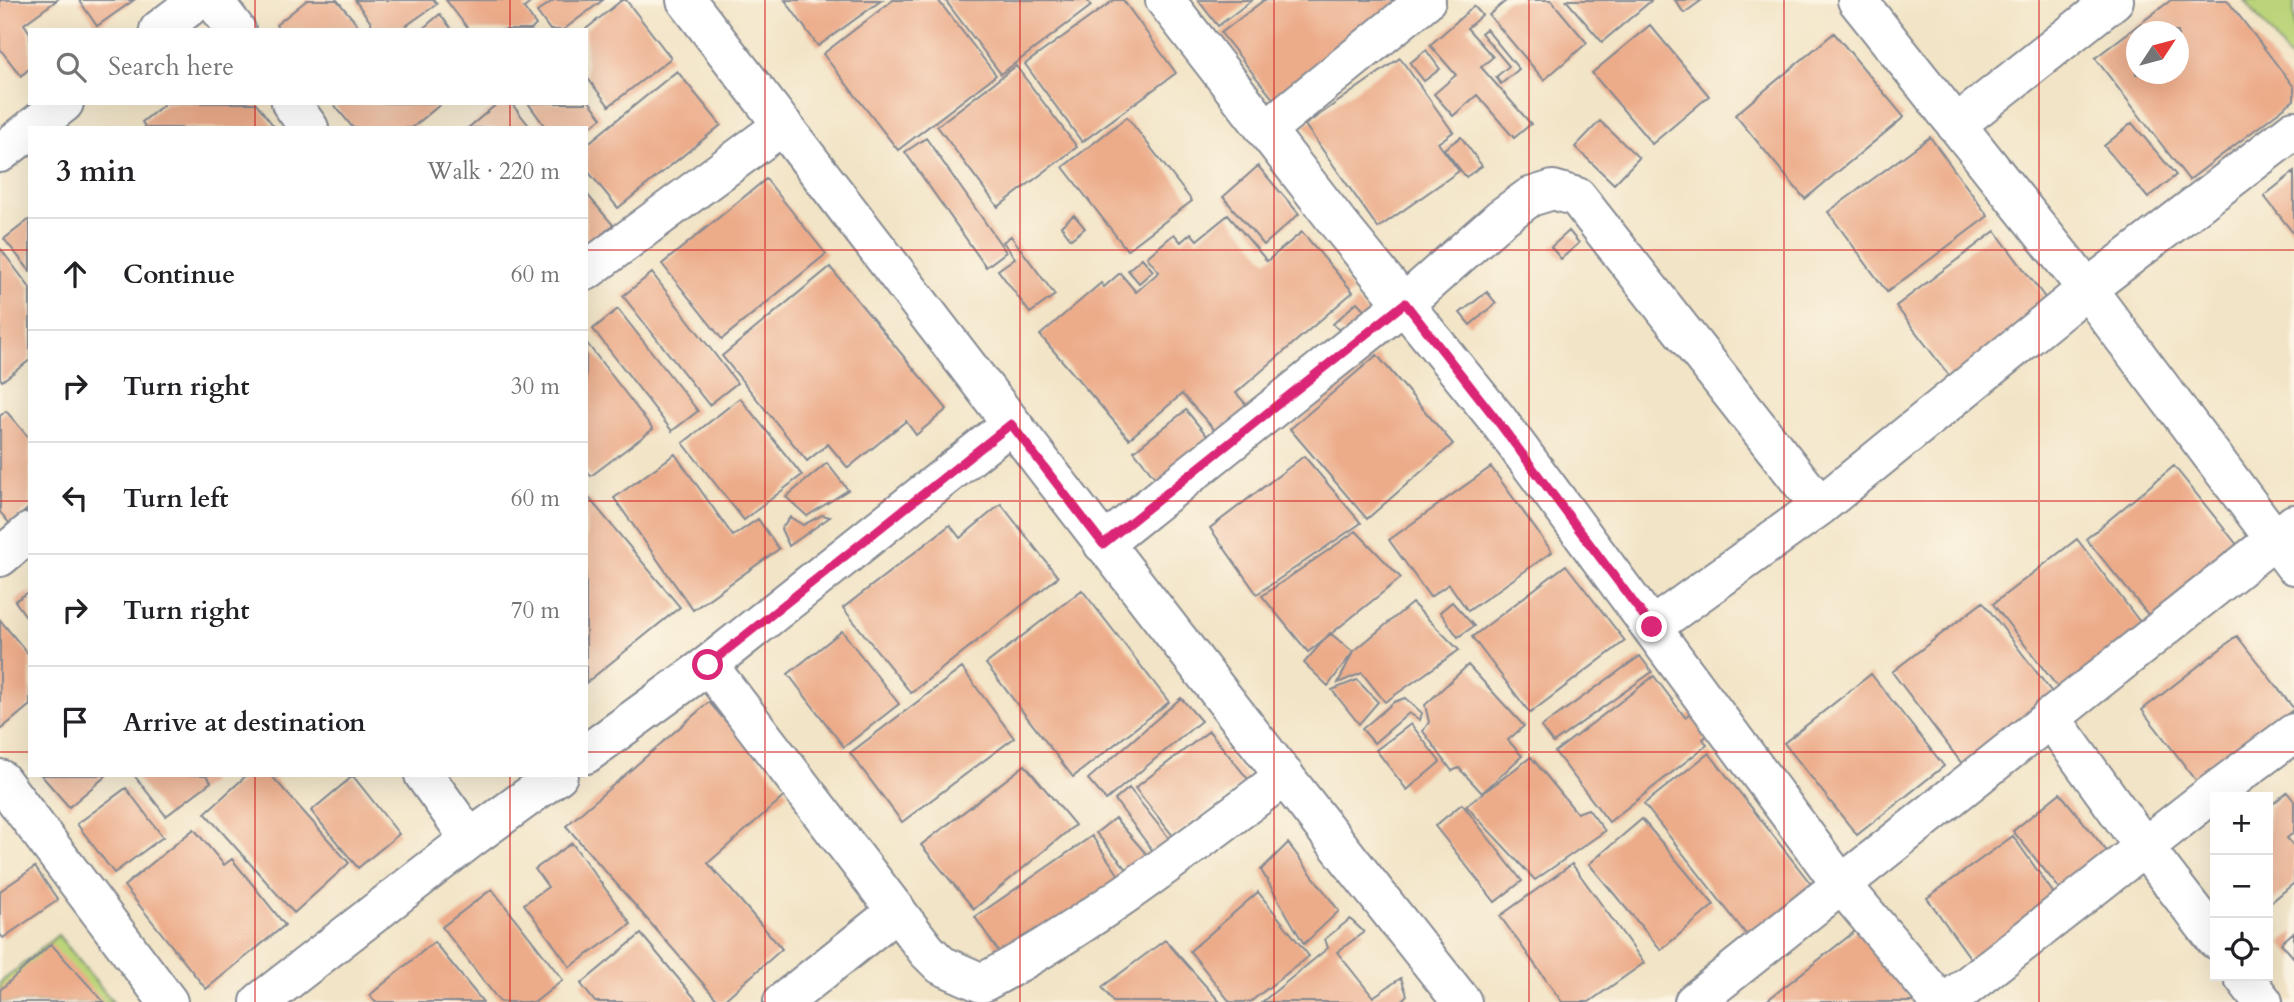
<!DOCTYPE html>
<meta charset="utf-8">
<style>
:root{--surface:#fff;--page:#f6f6f6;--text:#202124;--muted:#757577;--line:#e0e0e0}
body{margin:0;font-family:Cardo,serif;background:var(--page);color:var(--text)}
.controls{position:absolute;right:21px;bottom:21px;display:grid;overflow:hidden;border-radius:0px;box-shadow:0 7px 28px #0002}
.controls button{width:63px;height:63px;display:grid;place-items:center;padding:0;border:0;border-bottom:2px solid var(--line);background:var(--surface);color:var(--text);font:35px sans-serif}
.compass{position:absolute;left:2126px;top:21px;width:63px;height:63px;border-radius:50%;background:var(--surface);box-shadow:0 7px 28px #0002;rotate:54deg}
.stop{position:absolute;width:21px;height:21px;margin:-16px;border:5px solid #db2777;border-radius:50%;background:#fff}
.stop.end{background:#db2777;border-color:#fff;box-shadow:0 2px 7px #0008}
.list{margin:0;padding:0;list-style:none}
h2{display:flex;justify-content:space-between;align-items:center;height:91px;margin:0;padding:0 28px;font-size:30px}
h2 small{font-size:23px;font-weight:400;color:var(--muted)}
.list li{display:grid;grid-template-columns:46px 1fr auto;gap:21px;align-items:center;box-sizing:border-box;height:112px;padding:0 28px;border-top:2px solid var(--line)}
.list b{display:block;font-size:26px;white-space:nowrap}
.list em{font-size:23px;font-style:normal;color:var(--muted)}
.icon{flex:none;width:38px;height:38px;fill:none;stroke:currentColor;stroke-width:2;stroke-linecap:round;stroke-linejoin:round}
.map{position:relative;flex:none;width:2294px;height:1002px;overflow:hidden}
.search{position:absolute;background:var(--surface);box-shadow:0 7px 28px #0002;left:28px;top:28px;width:560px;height:77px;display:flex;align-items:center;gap:18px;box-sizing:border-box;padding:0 24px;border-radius:0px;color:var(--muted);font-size:26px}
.panel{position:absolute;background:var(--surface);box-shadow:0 7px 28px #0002;left:28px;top:126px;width:560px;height:651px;border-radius:0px}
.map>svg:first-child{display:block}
.green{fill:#bbd479;stroke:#6b826c;stroke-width:2}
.building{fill:#ecac8a;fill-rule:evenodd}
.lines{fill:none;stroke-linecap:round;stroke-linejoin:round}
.minor-casing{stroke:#868a92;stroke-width:42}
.minor{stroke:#fff;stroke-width:38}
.route{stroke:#db2777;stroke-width:9}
.grid{fill:none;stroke:#d62828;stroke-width:2;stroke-opacity:0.55}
</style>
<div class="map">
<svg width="2294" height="1002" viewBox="0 0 2294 1002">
<rect width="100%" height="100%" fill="#fcf5e5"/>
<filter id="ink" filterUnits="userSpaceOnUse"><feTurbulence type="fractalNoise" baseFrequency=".0143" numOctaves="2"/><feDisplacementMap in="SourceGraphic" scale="14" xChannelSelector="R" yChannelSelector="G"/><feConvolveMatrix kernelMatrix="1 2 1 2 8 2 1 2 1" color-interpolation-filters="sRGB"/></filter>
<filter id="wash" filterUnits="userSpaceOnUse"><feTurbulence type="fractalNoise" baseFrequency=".00686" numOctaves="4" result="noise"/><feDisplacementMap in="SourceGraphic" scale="28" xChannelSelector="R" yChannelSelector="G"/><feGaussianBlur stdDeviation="1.57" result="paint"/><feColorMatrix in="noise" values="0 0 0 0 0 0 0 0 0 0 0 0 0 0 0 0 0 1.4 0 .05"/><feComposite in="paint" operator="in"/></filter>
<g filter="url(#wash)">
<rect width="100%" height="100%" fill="#f2e4c6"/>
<path class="green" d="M2245 0H2294V64Z
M58 935 113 1002H0V983Z"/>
<g id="blocks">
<path class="building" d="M0 0H57L24 24 30 33V68L21 76 0 49Z
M79 0H134L97 26Z
M307 0H337L362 30H279L276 25Z
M355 0H434L437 4 400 30H376Z
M446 0H534L524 8 536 25 531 30H469Z
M554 0H603L563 30H550L537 12Z
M622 0H626L671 58 609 106 586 76V29Z
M785 0H882L818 46Z
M893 0H938L996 75 898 150 823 54Z
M945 0H1087L1091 6 1001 74Z
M1114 0H1123L1176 73 1082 142 1025 64Z
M1198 0H1252L1218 26Z
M1264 0H1400L1274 100 1221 33Z
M1507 0H1551L1587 43 1544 80 1489 15Z
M1566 0H1652L1602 42Z
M1675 0H1702L1684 13Z
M2171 0H2227L2294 87V100L2189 180 2095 58ZM2136 32H2178V74H2136Z
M1474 6 1482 15 1467 28 1493 57 1481 67 1531 124 1514 138 1477 95 1453 116 1434 94 1456 75 1430 45Z
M440 14 452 30H421Z
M1650 25 1709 96 1652 144 1592 73Z
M1486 29 1519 69 1501 84 1496 77 1509 66 1481 33Z
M1834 33 1904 117 1805 199 1735 115Z
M1426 50 1440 69 1424 81 1410 63Z
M1400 58 1453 132 1438 143 1459 171 1378 228 1305 125Z
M1016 66 1077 147 998 207 937 126Z
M677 71 721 125 618 208 586 169V145Z
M586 97 602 118 586 130V128H546L528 103H586Z
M166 103H256L275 128H146L142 122Z
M333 103H442L412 128H353Z
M498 103H511L531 128H468Z
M1127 117 1192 201 1127 250 1063 167Z
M1600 121 1639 158 1614 184 1575 147Z
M2132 123 2176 175 2148 198 2104 146Z
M1461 137 1482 166 1466 177 1444 149Z
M1930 137 1988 216 1887 292 1828 212Z
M926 138 1006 252 986 267 905 152Z
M1258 166 1299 214 1264 245 1223 197Z
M2294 172V234L2264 196Z
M766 179 826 254 722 339 662 264Z
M586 193 613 225 586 248Z
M1074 215 1085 228 1071 239 1061 226Z
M1228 215 1267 261 1302 232 1353 292 1236 393 1252 411 1221 437 1182 394 1129 439 1040 335 1101 283 1104 287 1120 273 1136 292 1159 272 1147 257 1174 234 1181 242 1191 233 1197 240Z
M30 219V271L4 239Z
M1569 231 1579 243 1561 259 1551 247Z
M1995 231 2049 303 1951 378 1896 306Z
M1011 236 1055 295 1030 313 998 270 1015 258 1003 242Z
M0 248 30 288V360L2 381 0 378Z
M1142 258 1153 271 1139 283 1128 270Z
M830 267 947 409 916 435 906 421 848 468 828 444 807 461 722 356Z
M652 273 737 383 709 405 623 296Z
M1487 292 1496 303 1470 325 1460 313Z
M1357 302 1369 315 1345 336 1333 324Z
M618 309 698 411 672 431 593 329Z
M586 342 653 429 591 476 586 470Z
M1377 355 1453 444 1367 519 1290 429Z
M740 398 802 475 744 520 683 443Z
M1186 410 1213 443 1161 485 1134 451Z
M6 411 30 439V507L10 524 0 512V416Z
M675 454 733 536 758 519 779 549 693 610 614 498Z
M1304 456 1361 523 1257 594 1210 528Z
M827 463 848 490 807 516 786 497Z
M2174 466 2242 551 2154 622 2086 539Z
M1491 467 1552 552 1468 611 1449 584 1430 597 1389 540Z
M589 498 680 607 586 683V501Z
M1001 504 1058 577 911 693 843 608 950 525 960 538Z
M822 515 830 517 789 546 781 529 790 517 803 525Z
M1356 531 1401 578 1308 652 1262 596Z
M2077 539 2146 630 2063 694 1993 604Z
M1566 565 1625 641 1530 713 1472 637Z
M1082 590 1169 702 1073 777 986 664Z
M30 591V622L15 601Z
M1452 602 1474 626 1458 637 1440 612Z
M1983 602 2057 699 1966 769 1892 672Z
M1412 603 1459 650 1385 702 1362 673 1338 683 1353 652Z
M0 620 30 656V705L0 730Z
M842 631 899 704 844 747 788 674Z
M1330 633 1353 652 1328 686 1304 663Z
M2237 636 2294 709 2199 784 2142 710Z
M1640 656 1652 672 1553 743 1541 727Z
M1468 665 1524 726 1508 740 1522 756 1482 793 1459 768 1452 771 1423 731 1429 722 1425 705Z
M962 668 1014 738 902 822 850 753Z
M1871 674 1944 766 1857 835 1784 743Z
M1654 676 1685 717 1700 705 1717 727 1703 739 1707 745 1609 822 1555 752Z
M1357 680 1378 702 1359 724 1332 690Z
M1181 698 1201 721 1106 800 1088 779Z
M1405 698 1422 713 1420 720 1409 713 1374 743 1362 729 1394 702Z
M709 702 788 793 708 863 782 949 722 1002H719L566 826Z
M1411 724 1440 762 1407 790 1376 750Z
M1209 731 1248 779 1174 837 1135 788Z
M1709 753 1814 888 1750 939 1644 804Z
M1531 757 1577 813 1588 809 1605 831 1535 880 1466 806Z
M1025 765 1075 825 974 909 921 845Z
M41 775H107L69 807Z
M134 775H206L211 782 166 816Z
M247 775H271L349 863 294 913 205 813Z
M353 776 399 834 358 868 311 811Z
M126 788 163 837 114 873 77 824Z
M1129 788 1176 847 1158 858 1115 800Z
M2287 792 2294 801V832L2287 838 2294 846V883L2268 905V808Z
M2060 793 2114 860 2067 898 2013 831Z
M1462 804 1522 881 1495 902 1435 826Z
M1115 818 1155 864 1136 880 1096 833Z
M1642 819 1714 905 1661 950 1589 864Z
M194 829 224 865 232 859 285 925 206 989 124 886Z
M1092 836 1124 883 1007 964 975 917Z
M2013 836 2059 901 1974 963 1927 898Z
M572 843 631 924 570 967 524 904 548 887 535 869Z
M1288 843 1339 911 1304 944 1261 870Z
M1572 864 1644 963 1589 1002H1562L1500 916Z
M35 867 58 900 3 938 0 934V891Z
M492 889 563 980 535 1002H500L442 927Z
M1258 892 1309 956 1250 1002H1230L1190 951Z
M1350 919 1364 932 1337 952 1373 997 1401 978 1407 995 1400 1002H1262L1328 948 1325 939Z
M1858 929 1914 1002H1765Z
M2294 932V958L2281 943Z
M641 934 698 1002H595L581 984Z
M1165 940 1220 1002H1113L1102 987Z
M434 942 483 1002H375L370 995Z
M51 944 104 1002H0V990Z"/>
</g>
</g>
<g filter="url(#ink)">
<use href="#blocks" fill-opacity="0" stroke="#868a92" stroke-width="2"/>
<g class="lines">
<g class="minor-casing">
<path id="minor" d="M213 0 236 30
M686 0C944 334 1199 671 1462 1002
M1165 0 1338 223 1497 419 1841 884 1940 1002
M1857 0 2087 289 2294 565
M159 30 198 0
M291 103 309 128
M1956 125 2114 0
M32 128 64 103
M1267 129 1426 0
M0 153 30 130
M586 271 783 125
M1103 544 1405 303 1501 218 1530 197 1553 190 1577 197 1820 506
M0 557 30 532
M1652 627 1820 506 2087 289 2294 130
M708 665 927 951 941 965 982 983C1090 926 1187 849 1285 776
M2050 717 2144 847 2215 939
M586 754 708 665 1011 424
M424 775 470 839
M0 779 168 1002
M2243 976 2263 1002
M260 1002 470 839 558 775
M783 1002 897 911
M1694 1002 2294 524
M1947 1002 2208 797 2294 733"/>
</g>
<use href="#minor" class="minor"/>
</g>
</g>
<g class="lines" filter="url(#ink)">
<path class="route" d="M708 665 1011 424 1103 544 1405 303 1496 419 1652 627"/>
</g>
<path class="grid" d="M255 0V30M510 0V30M765 0V1002M1020 0V1002M1274 0V1002M1529 0V1002M1784 0V1002M2039 0V1002M255 103V128M510 103V128M0 250H30M586 250H2294M0 501H30M586 501H2294M0 752H30M586 752H2294M255 775V1002M510 775V1002"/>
</svg>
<div class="controls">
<button>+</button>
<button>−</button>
<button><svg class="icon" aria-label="locate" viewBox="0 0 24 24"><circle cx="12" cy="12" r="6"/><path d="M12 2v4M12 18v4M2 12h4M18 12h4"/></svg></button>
</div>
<svg class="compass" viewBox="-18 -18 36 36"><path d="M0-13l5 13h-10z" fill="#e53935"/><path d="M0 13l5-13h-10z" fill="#757577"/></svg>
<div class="stop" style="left:708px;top:665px"></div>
<div class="stop end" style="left:1652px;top:627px"></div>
<div class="search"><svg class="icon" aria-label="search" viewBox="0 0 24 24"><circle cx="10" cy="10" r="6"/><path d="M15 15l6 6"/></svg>Search here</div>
<section class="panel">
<h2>3 min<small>Walk · 220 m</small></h2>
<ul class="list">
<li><svg class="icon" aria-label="ahead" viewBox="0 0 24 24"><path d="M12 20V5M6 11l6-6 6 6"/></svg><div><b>Continue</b></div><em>60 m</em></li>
<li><svg class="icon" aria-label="right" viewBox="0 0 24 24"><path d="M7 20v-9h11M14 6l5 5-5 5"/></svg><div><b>Turn right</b></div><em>30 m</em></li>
<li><svg class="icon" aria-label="left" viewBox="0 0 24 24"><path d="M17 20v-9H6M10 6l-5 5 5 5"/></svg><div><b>Turn left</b></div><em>60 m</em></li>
<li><svg class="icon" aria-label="right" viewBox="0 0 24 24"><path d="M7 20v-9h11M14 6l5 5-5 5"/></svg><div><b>Turn right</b></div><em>70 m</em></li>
<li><svg class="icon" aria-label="arrive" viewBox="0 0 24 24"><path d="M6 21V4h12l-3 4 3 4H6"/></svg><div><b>Arrive at destination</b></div></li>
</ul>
</section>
</div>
